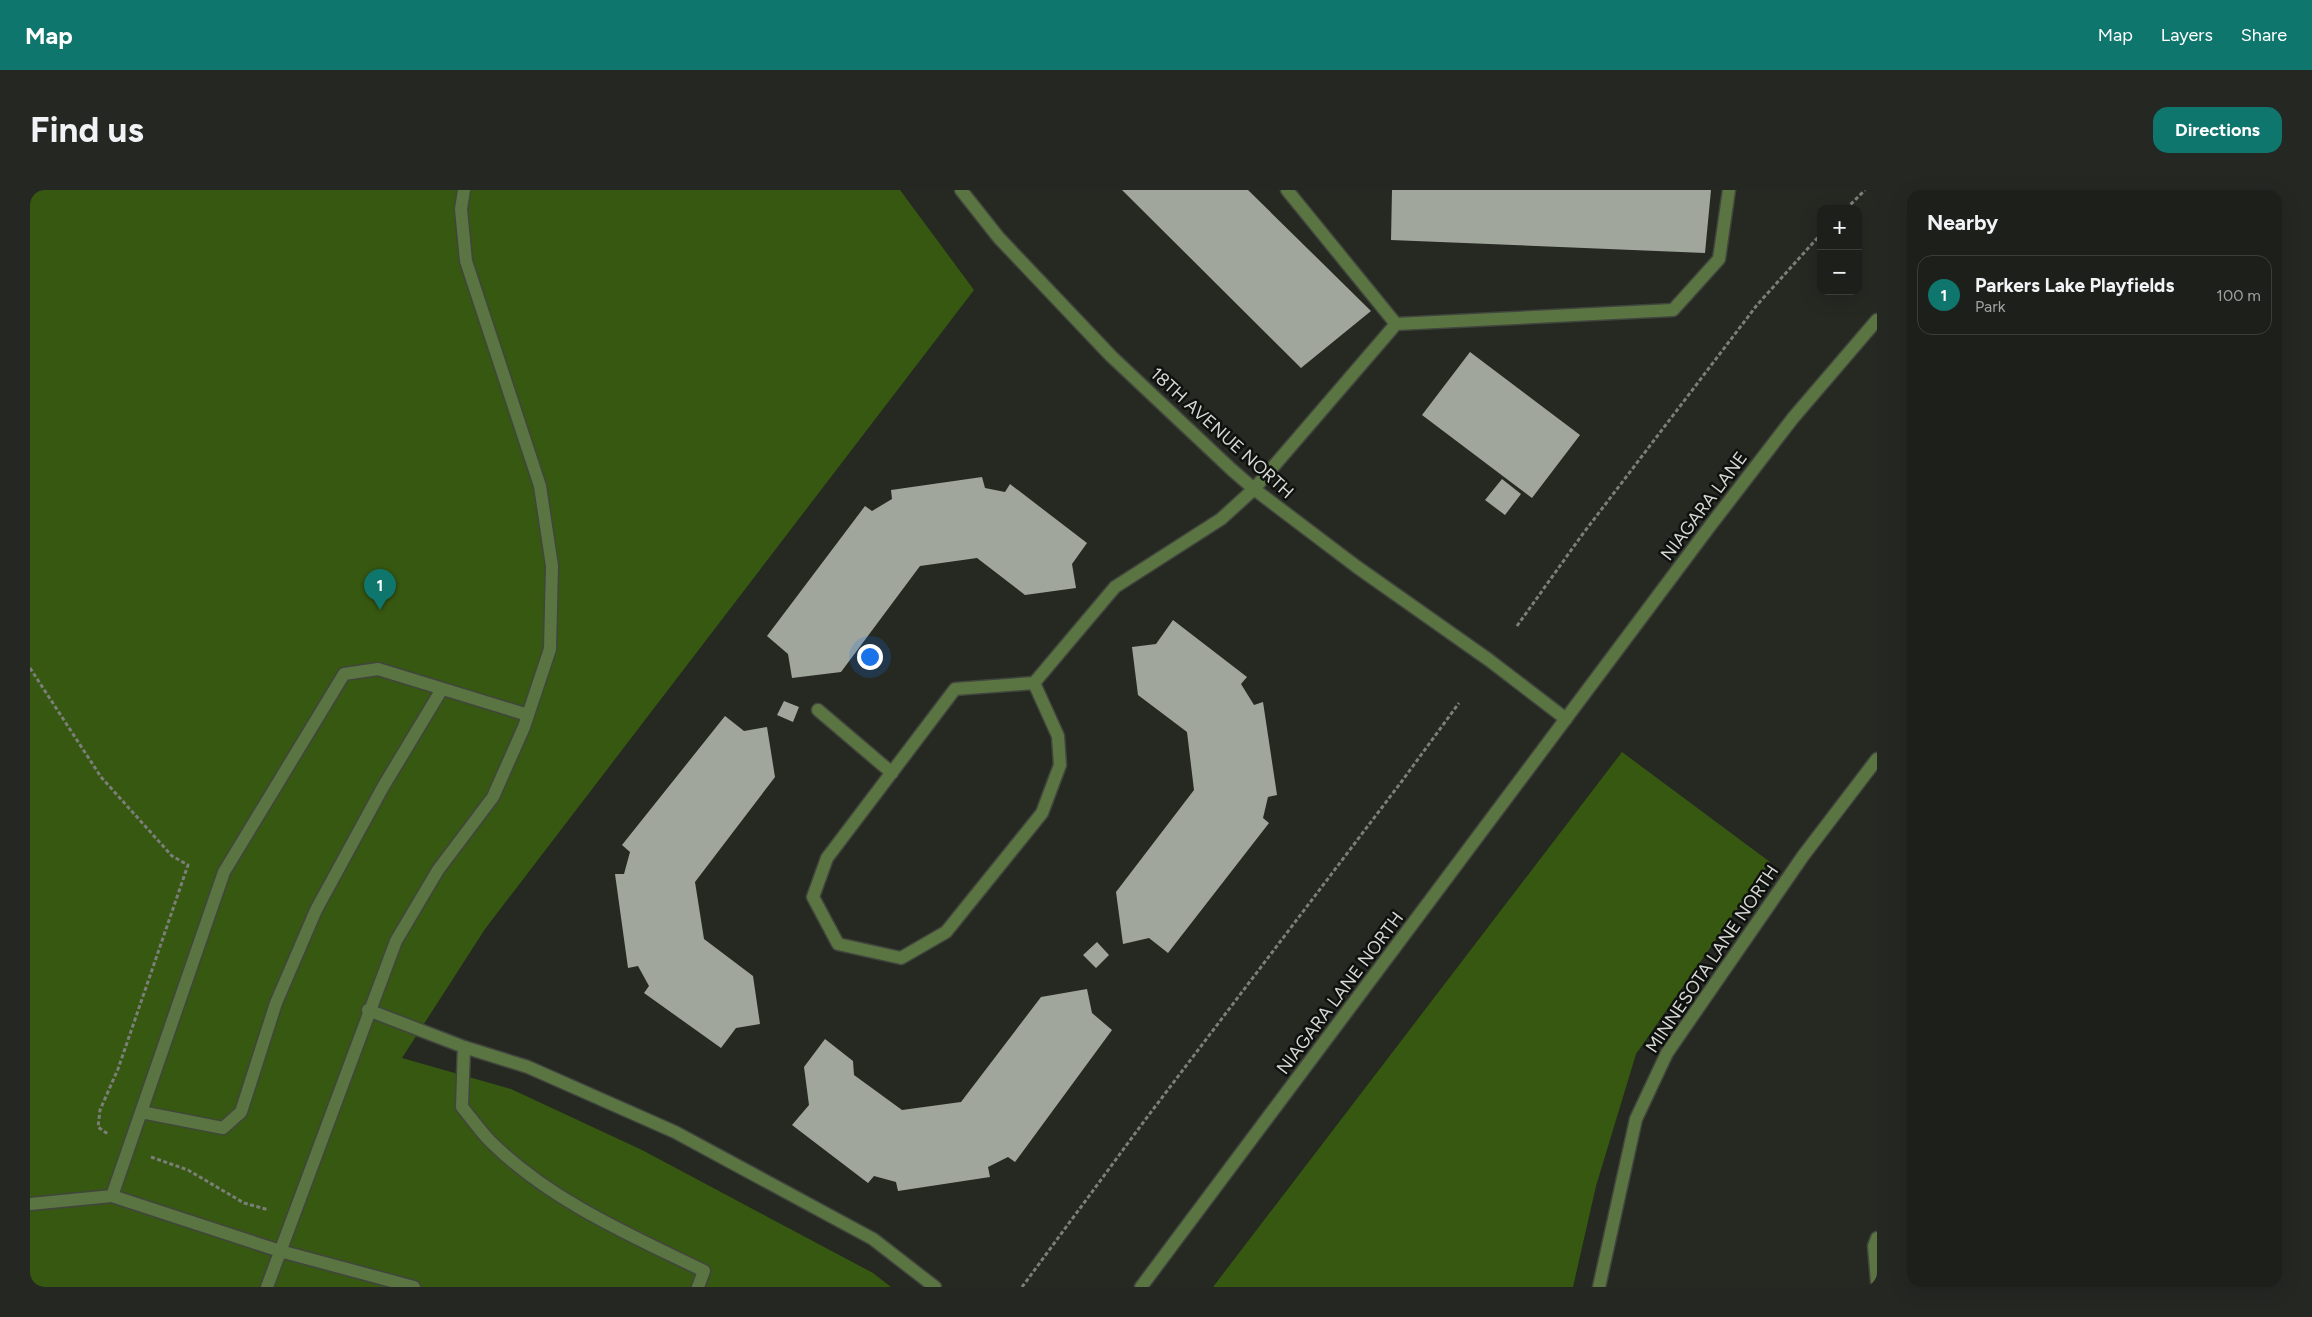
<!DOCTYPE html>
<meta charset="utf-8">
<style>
:root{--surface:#1c1f1a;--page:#252723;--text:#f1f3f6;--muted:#a0a2a2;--line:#3a3d39;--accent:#0f766e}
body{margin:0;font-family:Figtree,sans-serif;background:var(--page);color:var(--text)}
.controls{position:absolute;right:15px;top:15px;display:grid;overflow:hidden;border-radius:10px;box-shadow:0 5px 20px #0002}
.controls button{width:45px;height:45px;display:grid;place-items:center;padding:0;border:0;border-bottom:1px solid var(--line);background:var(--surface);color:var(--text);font:25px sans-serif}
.you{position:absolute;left:839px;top:466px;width:18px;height:18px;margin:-12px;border:4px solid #fff;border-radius:50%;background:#1a73e8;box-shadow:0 0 0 8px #1a73e833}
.badge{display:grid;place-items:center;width:32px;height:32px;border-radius:50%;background:var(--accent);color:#fff;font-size:16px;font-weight:700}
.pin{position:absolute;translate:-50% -41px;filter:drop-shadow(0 1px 2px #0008)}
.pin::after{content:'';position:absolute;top:26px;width:18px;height:15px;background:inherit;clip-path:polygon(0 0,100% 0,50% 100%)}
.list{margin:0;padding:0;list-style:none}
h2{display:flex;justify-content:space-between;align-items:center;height:65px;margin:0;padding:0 20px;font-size:21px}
h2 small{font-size:16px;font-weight:400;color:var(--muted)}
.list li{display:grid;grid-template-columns:32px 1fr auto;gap:15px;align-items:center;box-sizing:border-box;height:80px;margin:0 10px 10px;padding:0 10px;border:1px solid var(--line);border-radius:15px}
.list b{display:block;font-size:19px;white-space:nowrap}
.list p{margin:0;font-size:16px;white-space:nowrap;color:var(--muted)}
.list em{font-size:16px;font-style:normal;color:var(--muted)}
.map{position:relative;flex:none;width:1847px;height:1097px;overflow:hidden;border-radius:15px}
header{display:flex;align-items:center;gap:30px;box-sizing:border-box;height:70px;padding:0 25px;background:var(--accent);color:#fff}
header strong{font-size:24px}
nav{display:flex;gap:28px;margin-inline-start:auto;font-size:18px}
.intro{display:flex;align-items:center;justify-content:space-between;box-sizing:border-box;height:120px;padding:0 30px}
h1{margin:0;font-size:35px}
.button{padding:12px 22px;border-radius:15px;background:var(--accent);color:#fff;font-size:18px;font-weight:700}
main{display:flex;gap:30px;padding:0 30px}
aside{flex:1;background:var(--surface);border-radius:15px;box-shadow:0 5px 20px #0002}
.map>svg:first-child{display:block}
.green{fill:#375810}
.building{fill:#a1a69d}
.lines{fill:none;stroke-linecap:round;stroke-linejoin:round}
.minor-casing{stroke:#41453e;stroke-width:15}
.path{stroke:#7b7e79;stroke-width:3;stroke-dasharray:4 2.5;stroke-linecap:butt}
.minor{stroke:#5a7542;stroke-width:12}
.labels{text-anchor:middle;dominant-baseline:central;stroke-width:5;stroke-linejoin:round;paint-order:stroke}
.street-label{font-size:18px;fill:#d6d8d4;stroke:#0f110e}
</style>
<header>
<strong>Map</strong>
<nav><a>Map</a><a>Layers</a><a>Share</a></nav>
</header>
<div class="intro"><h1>Find us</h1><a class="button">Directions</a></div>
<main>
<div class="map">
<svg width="1847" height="1097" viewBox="0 0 1847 1097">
<rect width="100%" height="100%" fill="#252922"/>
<path class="green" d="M0 0H870L944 100 455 739 372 868 481 899 612 960 843 1083 861 1097H0Z
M1592 562 1740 672 1606 864 1566 996 1543 1097H1183Z"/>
<path class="building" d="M1092 0H1218L1341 121 1271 178Z
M1362 0H1681L1675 63 1361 50Z
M1440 162 1550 245 1502 308 1392 225Z
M952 287 955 298 975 302 980 294 1057 353 1042 374 1046 398 995 405 947 368 890 376 811 482 762 488 758 464 737 446 835 316 842 321 862 309 861 300Z
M1472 289 1491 304 1475 325 1455 310Z
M1143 430 1217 487 1211 494 1224 515 1233 512 1247 605 1238 607 1233 628 1239 633 1138 763 1119 748 1093 754 1086 702 1164 600 1157 542 1108 505 1102 457 1126 454Z
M754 511 769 517 763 532 747 525Z
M695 526 714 541 737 537 745 587 665 692 674 749 723 786 730 834 706 838 691 858 614 803 619 796 608 776 598 778 585 684H594L600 662 592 655Z
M1067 752 1079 765 1066 778 1053 765Z
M1057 799 1062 823 1082 840 985 972 978 967 958 977 960 987 868 1001 866 992 844 986 838 993 762 935 779 915 774 877 795 849 823 871 824 885 872 920 931 912 1011 807Z"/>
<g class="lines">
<g class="minor-casing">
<path id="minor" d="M931 0 969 48 1081 166 1201 279 1224 299 1327 377 1459 470 1536 529
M1257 0 1366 134
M1004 493 925 499 797 668 783 707 808 754 871 768 916 742 1012 623 1030 575 1028 546 1004 493 1085 397 1191 329 1224 299 1366 134 1643 120 1689 69 1699 0
M788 520 862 583
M338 820 434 857 498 877 645 942 843 1049 905 1097
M434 857 432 917C442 929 451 942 461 952 521 1011 600 1045 674 1081L668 1097
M111 922 193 938 211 922 246 813 286 720 353 597 412 499
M82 1006 194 682 314 484 348 479 498 525
M0 1014 82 1006 250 1061 384 1097
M1847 1048 1844 1056 1847 1092
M237 1097 366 751 408 680 463 607 494 537 520 459 522 376 510 296 436 71 431 19 434 0
M1111 1097 1680 336 1763 228 1847 130
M1569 1097 1606 929 1637 863 1773 666 1847 569"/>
</g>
<path class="path" d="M1816 19 1835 0
M1487 436 1552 345 1727 115 1791 44
M0 478 71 587 142 666 158 675 88 879 70 920 68 937 78 944
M121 967 158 980 214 1013 239 1020
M992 1097 1115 930 1372 591 1429 513"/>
<use href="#minor" class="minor"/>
</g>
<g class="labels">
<g class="street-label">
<text transform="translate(1192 243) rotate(42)">18TH AVENUE NORTH</text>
<text transform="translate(1674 316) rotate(-53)">NIAGARA LANE</text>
<text transform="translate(1682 769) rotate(-56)">MINNESOTA LANE NORTH</text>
<text transform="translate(1310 803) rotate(-53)">NIAGARA LANE NORTH</text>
</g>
</g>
</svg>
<div class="controls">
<button>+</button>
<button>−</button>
</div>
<div class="you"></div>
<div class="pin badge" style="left:350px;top:420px">1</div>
</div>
<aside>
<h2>Nearby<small></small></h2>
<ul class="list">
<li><span class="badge">1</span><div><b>Parkers Lake Playfields</b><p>Park</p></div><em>100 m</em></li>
</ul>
</aside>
</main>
